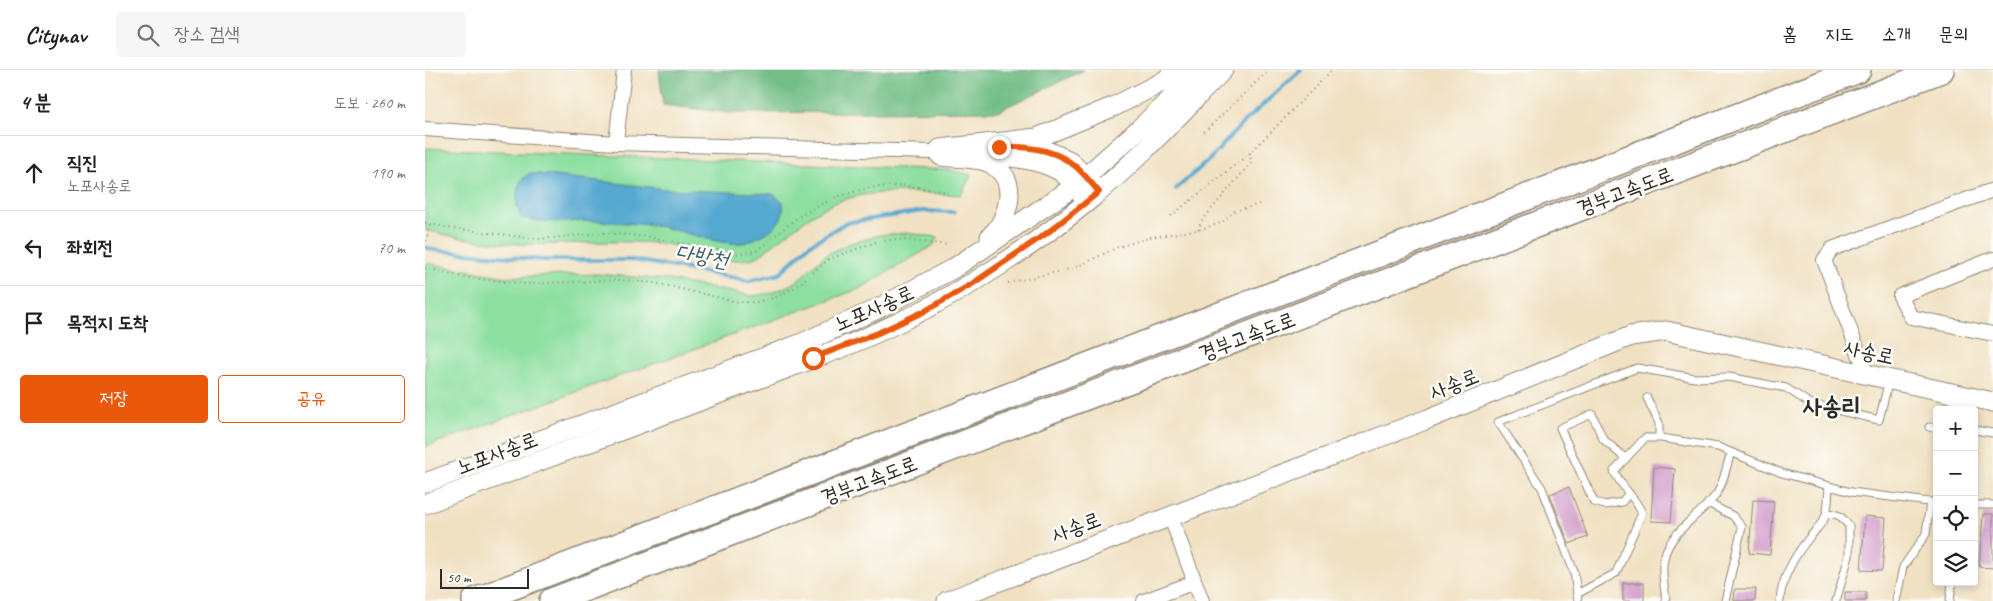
<!DOCTYPE html>
<html lang="ko">
<meta charset="utf-8">
<style>
:root{--surface:#fff;--page:#f6f6f6;--text:#202124;--muted:#757577;--line:#e0e0e0;--accent:#ea580c}
body{margin:0;font-family:Caveat,"Poor Story",sans-serif;background:var(--page);color:var(--text)}
.controls{position:absolute;right:15px;bottom:15px;display:grid;overflow:hidden;border-radius:5px;box-shadow:0 2px 8px #0003}
.controls button{width:45px;height:45px;display:grid;place-items:center;padding:0;border:0;border-bottom:1px solid var(--line);background:var(--surface);color:var(--text);font:25px sans-serif}
.scale{position:absolute;left:15px;bottom:12px;width:89px;box-sizing:border-box;padding-left:5px;border:2px solid #2b2b2b;border-top:0;font-size:14px;line-height:18px;white-space:nowrap;color:#2b2b2b;-webkit-text-stroke:4px #fdfcf7;paint-order:stroke}
.stop{position:absolute;width:15px;height:15px;margin:-11px;border:4px solid #ea580c;border-radius:50%;background:#fff}
.stop.end{background:#ea580c;border-color:#fff;box-shadow:0 1px 5px #0008}
.list{margin:0;padding:0;list-style:none}
h2{display:flex;justify-content:space-between;align-items:center;height:65px;margin:0;padding:0 20px;font-size:21px}
h2 small{font-size:16px;font-weight:400;color:var(--muted)}
.list li{display:grid;grid-template-columns:32px 1fr auto;gap:15px;align-items:center;box-sizing:border-box;height:75px;padding:0 20px;border-top:1px solid var(--line)}
.list b{display:block;font-size:19px;white-space:nowrap}
.list p{margin:0;font-size:16px;white-space:nowrap;color:var(--muted)}
.list em{font-size:16px;font-style:normal;color:var(--muted)}
.actions{display:flex;gap:10px;padding:15px 20px}
.actions a{flex:1;padding:11px 0;border:1px solid var(--accent);border-radius:5px;text-align:center;font-size:18px;color:var(--accent)}
.actions .main{background:var(--accent);color:#fff}
.icon{flex:none;width:28px;height:28px;fill:none;stroke:currentColor;stroke-width:2;stroke-linecap:round;stroke-linejoin:round}
.map{position:relative;flex:none;width:1568px;height:531px;overflow:hidden}
header{display:flex;align-items:center;gap:30px;box-sizing:border-box;height:70px;padding:0 25px;background:var(--surface);border-bottom:1px solid var(--line)}
header strong{font-size:24px}
nav{display:flex;gap:28px;margin-inline-start:auto;font-size:18px}
.search{width:350px;height:45px;background:var(--page);display:flex;align-items:center;gap:12px;box-sizing:border-box;padding:0 18px;border-radius:5px;color:var(--muted);font-size:19px}
main{display:flex}
aside{flex:1;background:var(--surface)}
.map>svg:first-child{display:block}
.green{fill:#8ddfa0;stroke:#5c8566}
.forest{fill:#72be86;stroke:#4e7458}
.water{fill:#55a8d0;stroke:#406a7e}
.lines{fill:none;stroke-linecap:round;stroke-linejoin:round}
.stream{stroke:#55a8d0;stroke-width:4}
.building{fill:#d19ecc}
.lane-casing{stroke:#8e8677;stroke-width:9}
.street-casing{stroke:#8e8677;stroke-width:16}
.secondary-casing{stroke:#8e8677;stroke-width:21}
.highway-casing{stroke:#8e8677;stroke-width:28}
.path{stroke:#8e8677;stroke-width:2;stroke-dasharray:1 4;stroke-linecap:butt}
.lane{stroke:#fff;stroke-width:7}
.street{stroke:#fff;stroke-width:14}
.secondary{stroke:#fff;stroke-width:19}
.highway{stroke:#fff;stroke-width:25}
.route{stroke:#ea580c;stroke-width:6}
.labels{text-anchor:middle;dominant-baseline:central;stroke-width:5;stroke-linejoin:round;paint-order:stroke}
.street-label{font-size:21px;fill:#2b2b2b;stroke:#fdfcf7}
.water-label{font-size:22px;font-style:italic;fill:#3c5d6d;stroke:#fdfcf7}
.quarter-label{font-size:24px;font-weight:bold;fill:#2b2b2b;stroke:#fdfcf7}
</style>
<header>
<strong>Citynav</strong>
<div class="search"><svg class="icon" aria-label="search" viewBox="0 0 24 24"><circle cx="10" cy="10" r="6"/><path d="M15 15l6 6"/></svg>장소 검색</div>
<nav><a>홈</a><a>지도</a><a>소개</a><a>문의</a></nav>
</header>
<main>
<aside>
<h2>4 분<small>도보 · 260 m</small></h2>
<ul class="list">
<li><svg class="icon" aria-label="ahead" viewBox="0 0 24 24"><path d="M12 20V5M6 11l6-6 6 6"/></svg><div><b>직진</b><p>노포사송로</p></div><em>190 m</em></li>
<li><svg class="icon" aria-label="left" viewBox="0 0 24 24"><path d="M17 20v-9H6M10 6l-5 5 5 5"/></svg><div><b>좌회전</b></div><em>70 m</em></li>
<li><svg class="icon" aria-label="arrive" viewBox="0 0 24 24"><path d="M6 21V4h12l-3 4 3 4H6"/></svg><div><b>목적지 도착</b></div></li>
</ul>
<div class="actions"><a class="main">저장</a><a>공유</a></div>
</aside>
<div class="map">
<svg width="1568" height="531" viewBox="0 0 1568 531">
<rect width="100%" height="100%" fill="#fdfcf7"/>
<filter id="ink" filterUnits="userSpaceOnUse"><feTurbulence type="fractalNoise" baseFrequency=".02" numOctaves="2"/><feDisplacementMap in="SourceGraphic" scale="10" xChannelSelector="R" yChannelSelector="G"/><feConvolveMatrix kernelMatrix="1 2 1 2 8 2 1 2 1" color-interpolation-filters="sRGB"/></filter>
<filter id="wash" filterUnits="userSpaceOnUse"><feTurbulence type="fractalNoise" baseFrequency=".0096" numOctaves="4" result="noise"/><feDisplacementMap in="SourceGraphic" scale="20" xChannelSelector="R" yChannelSelector="G"/><feGaussianBlur stdDeviation="1.12" result="paint"/><feColorMatrix in="noise" values="0 0 0 0 0 0 0 0 0 0 0 0 0 0 0 0 0 1.4 0 .05"/><feComposite in="paint" operator="in"/></filter>
<g filter="url(#wash)">
<rect width="100%" height="100%" fill="#f1e1c3"/>
<path class="green" d="M0 78 526 100 546 105 536 125C488 123 435 115 392 142 376 152 361 165 346 176 341 180 336 186 331 187 302 197 272 180 245 175 207 169 170 173 131 174 87 176 43 171 0 160Z
M481 163 513 167 509 175 434 219 0 377V193L82 207 173 204 244 210 327 226 347 223 371 212 400 185 423 174 455 165Z"/>
<path class="forest" d="M234 0H659L573 41 305 43 238 35Z"/>
<path class="water" d="M105 103 241 119 348 124 358 132C360 151 348 161 331 168 327 170 322 173 317 173 286 175 255 158 224 155 207 153 189 152 171 151 145 151 121 154 96 148 91 138 90 121 96 111 98 108 102 105 105 103Z"/>
<g class="lines">
<path class="stream" d="M751 119 785 89 817 54 876 0
M0 177 8 180 119 190H208L268 200 324 211 354 204 383 176 420 153 498 141 529 142"/>
</g>
<g id="blocks">
<path class="building" d="M1229 397 1250 399 1246 452 1226 451Z
M1144 417 1163 467 1144 474 1125 424Z
M1328 430 1349 431 1345 485 1324 483Z
M1558 444H1568V498L1554 497Z
M1440 446 1461 448 1457 501 1436 500Z
M1198 513H1219V531H1198Z
M1310 519H1331L1330 531H1309Z
M1420 522H1441V531H1420Z"/>
</g>
</g>
<g filter="url(#ink)">
<use href="#blocks" fill-opacity="0" stroke="#8e8677" stroke-width="1"/>
<g class="lines">
<g class="lane-casing">
<path id="lane" d="M1222 328 1234 353V368
M1504 357 1512 359
M1549 360 1568 363
M1201 389 1178 369 1167 344 1135 358 1169 432 1180 435 1197 432 1204 423
M1283 433 1308 446 1317 457 1300 531
M1549 435H1568
M1402 442 1415 446 1424 456V486L1411 531
M1152 524 1191 503 1217 443C1210 427 1196 417 1189 401L1220 368H1236L1293 377 1357 403 1426 422 1512 433
M1153 531 1149 502 1117 418 1073 352 1212 298 1270 308 1304 307 1361 318 1386 334 1454 350 1464 310
M1241 531C1240 520 1237 507 1238 496 1239 464 1273 448 1290 426 1298 417 1302 394 1306 382
M1355 531C1356 509 1370 485 1384 468 1389 462 1397 454 1400 447 1404 437 1403 426 1404 416
M1471 531 1478 497 1501 464 1505 432
M1525 531 1527 512"/>
</g>
<g class="street-casing">
<path id="street" d="M0 59 191 73 506 82
M191 73 199 0
M1568 189 1475 226 1486 247 1568 264
M1442 305 1399 190 1407 179 1568 120
M745 445 777 531
M719 531 770 512"/>
</g>
<g class="secondary-casing">
<path id="secondary" d="M594 76 622 81 645 91 668 116
M515 79 612 68 690 36 739 11 753 0
M552 85C579 86 609 87 633 100 642 105 651 117 657 125
M516 86C531 88 548 87 563 92 566 93 569 96 572 98 594 115 582 151 565 167
M0 413 375 274 454 238 529 198 650 116 714 59 776 0
M0 434 411 280C502 244 586 194 662 132 711 92 754 45 798 0
M522 531 1003 349 1206 266 1241 261 1568 332"/>
</g>
<g class="highway-casing">
<path id="highway" d="M50 531 1433 0
M127 531 1516 0"/>
</g>
<path class="path" d="M779 62 844 0
M746 146 825 83 907 0
M0 153 25 158 114 169 179 163 224 167 313 184 331 181 373 147 411 127 443 118 477 115 523 122
M773 160 778 149 826 93 825 83
M0 176 5 154
M0 198 38 207 100 214 194 210 230 213 313 232H331L352 227 372 216 404 189 451 172 471 169 524 175
M583 213 649 198 693 177 726 167 773 160 796 153 810 141 838 133"/>
<use href="#lane" class="lane"/>
<use href="#street" class="street"/>
<use href="#secondary" class="secondary"/>
<use href="#highway" class="highway"/>
</g>
</g>
<g class="lines" filter="url(#ink)">
<path class="route" d="M388 288 453 263 500 241 547 214 622 163 674 122C665 112 657 100 646 93 626 78 598 76 574 77"/>
</g>
<g class="labels">
<g class="street-label">
<text transform="translate(1200 121) rotate(-21)">경부고속도로</text>
<text transform="translate(449 238) rotate(-24)">노포사송로</text>
<text transform="translate(822 266) rotate(-21)">경부고속도로</text>
<text transform="translate(1444 282) rotate(12)">사송로</text>
<text transform="translate(1029 314) rotate(-22)">사송로</text>
<text transform="translate(72 383) rotate(-21)">노포사송로</text>
<text transform="translate(444 410) rotate(-21)">경부고속도로</text>
<text transform="translate(651 457) rotate(-21)">사송로</text>
</g>
<g class="water-label">
<text transform="translate(277 186) rotate(10)">다방천</text>
</g>
<g class="quarter-label">
<text x="1407" y="336">사송리</text>
</g>
</g>
</svg>
<div class="controls">
<button>+</button>
<button>−</button>
<button><svg class="icon" aria-label="locate" viewBox="0 0 24 24"><circle cx="12" cy="12" r="6"/><path d="M12 2v4M12 18v4M2 12h4M18 12h4"/></svg></button>
<button><svg class="icon" aria-label="layers" viewBox="0 0 24 24"><path d="M12 4l9 5-9 5-9-5zM3 14l9 5 9-5"/></svg></button>
</div>
<div class="scale">50 m</div>
<div class="stop" style="left:388px;top:288px"></div>
<div class="stop end" style="left:574px;top:77px"></div>
</div>
</main>
